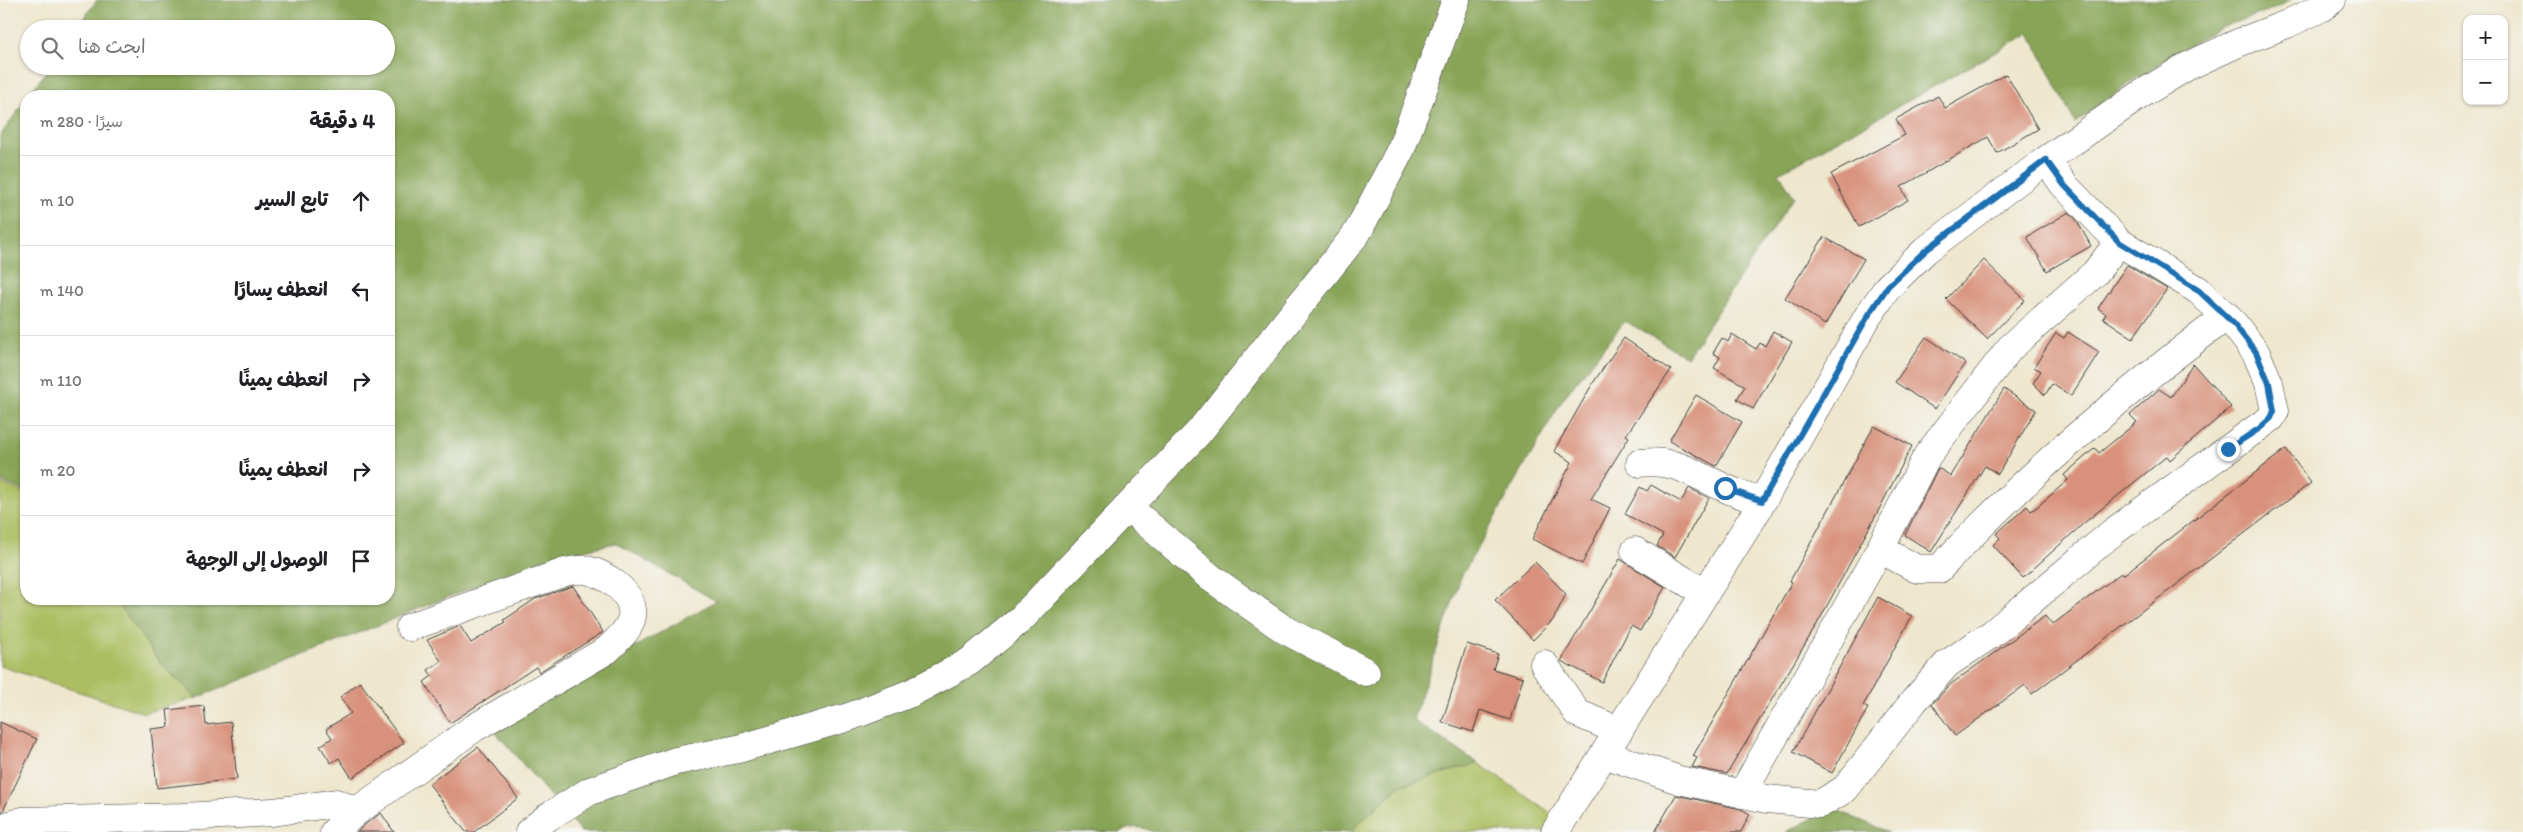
<!DOCTYPE html>
<html lang="ar">
<meta charset="utf-8">
<style>
:root{--surface:#fff;--page:#f2f2f2;--text:#202124;--muted:#757577;--line:#e0e0e0}
body{margin:0;font-family:Itim,"Playpen Sans Arabic",sans-serif;background:var(--page);color:var(--text);direction:rtl}
.controls{position:absolute;right:15px;top:15px;display:grid;overflow:hidden;border-radius:10px;box-shadow:0 1px 4px #0004}
.controls button{width:45px;height:45px;display:grid;place-items:center;padding:0;border:0;border-bottom:1px solid var(--line);background:var(--surface);color:var(--text);font:25px sans-serif}
.stop{position:absolute;width:15px;height:15px;margin:-11px;border:4px solid #1f6fb2;border-radius:50%;background:#fff}
.stop.end{background:#1f6fb2;border-color:#fff;box-shadow:0 1px 5px #0008}
.list{margin:0;padding:0;list-style:none}
h2{display:flex;justify-content:space-between;align-items:center;height:65px;margin:0;padding:0 20px;font-size:21px}
h2 small{font-size:16px;font-weight:400;color:var(--muted)}
.list li{display:grid;grid-template-columns:32px 1fr auto;gap:15px;align-items:center;box-sizing:border-box;height:90px;padding:0 20px;border-top:1px solid var(--line)}
.list b{display:block;font-size:19px;white-space:nowrap}
.list em{font-size:16px;font-style:normal;color:var(--muted)}
.icon{flex:none;width:28px;height:28px;fill:none;stroke:currentColor;stroke-width:2;stroke-linecap:round;stroke-linejoin:round}
.map{position:relative;flex:none;width:2523px;height:832px;overflow:hidden;direction:ltr}
.search{position:absolute;background:var(--surface);box-shadow:0 1px 4px #0004;left:20px;top:20px;width:375px;height:55px;display:flex;align-items:center;gap:12px;box-sizing:border-box;padding:0 18px;border-radius:28px;color:var(--muted);font-size:19px}
.panel{position:absolute;background:var(--surface);box-shadow:0 1px 4px #0004;left:20px;top:90px;width:375px;height:515px;border-radius:20px;direction:rtl}
.map>svg:first-child{display:block}
.green{fill:#abbd61;stroke:#646c3e}
.forest{fill:#88a457;stroke:#52603a}
.building{fill:#d8917c}
.lines{fill:none;stroke-linecap:round;stroke-linejoin:round}
.minor-casing{stroke:#3c3a37;stroke-width:29}
.minor{stroke:#fff;stroke-width:28}
.route{stroke:#1f6fb2;stroke-width:6}
</style>
<div class="map">
<svg width="2523" height="832" viewBox="0 0 2523 832">
<rect width="100%" height="100%" fill="#f6f6f2"/>
<filter id="ink" filterUnits="userSpaceOnUse"><feTurbulence type="fractalNoise" baseFrequency=".02" numOctaves="2"/><feDisplacementMap in="SourceGraphic" scale="10" xChannelSelector="R" yChannelSelector="G"/><feConvolveMatrix kernelMatrix="1 2 1 2 8 2 1 2 1" color-interpolation-filters="sRGB"/></filter>
<filter id="wash" filterUnits="userSpaceOnUse"><feTurbulence type="fractalNoise" baseFrequency=".0096" numOctaves="4" result="noise"/><feDisplacementMap in="SourceGraphic" scale="20" xChannelSelector="R" yChannelSelector="G"/><feGaussianBlur stdDeviation="1.12" result="paint"/><feColorMatrix in="noise" values="0 0 0 0 0 0 0 0 0 0 0 0 0 0 0 0 0 1.4 0 .05"/><feComposite in="paint" operator="in"/></filter>
<g filter="url(#wash)">
<rect width="100%" height="100%" fill="#eee7cd"/>
<path class="green" d="M0 483 26 493V599H115L161 664 197 698 144 713 0 666Z
M1478 763 1557 817 1546 832H1353L1354 828 1399 786Z"/>
<path class="forest" d="M97 0H2291C2266 15 2238 19 2213 32 2163 58 2120 90 2075 123L2030 33 1779 173 1794 197 1687 357 1625 321 1563 399 1461 577 1413 720 1478 763 1399 786 1354 828 1353 832H1153C1141 826 1132 826 1120 832H581L492 728 716 601 616 543 543 559 197 698 161 664 115 599H389V96H28L50 66H386V29H76Z
M26 99V491L0 481V136Z
M1832 808 1888 832H1786Z"/>
<g id="blocks">
<path class="building" d="M2006 74 2038 129 1997 153 1988 137 1901 187 1908 200 1859 227 1831 174 1905 135 1896 119 1938 96 1945 108Z
M2069 212 2077 221 2091 246 2047 271 2027 237Z
M1824 237 1864 259 1825 325 1785 298Z
M1984 260 2025 300 1987 339 1946 299Z
M2127 265 2167 289 2133 338 2103 318 2106 314 2098 308Z
M1773 331 1792 342 1753 409 1737 399 1745 386 1714 368 1720 357 1713 353 1722 338 1728 342 1732 334 1756 349 1760 343 1765 346Z
M2068 332 2099 352 2071 396 2052 384 2045 395 2033 383 2041 371 2034 367 2056 333 2064 338Z
M1926 337 1965 363 1935 409 1895 382Z
M1624 338 1671 370 1626 435 1629 437 1591 499 1610 508 1582 564 1532 539 1572 462 1554 451 1593 383Z
M2193 364 2231 407 2170 460 2167 456 2084 523 2023 578 1993 545 2000 538 1996 534 2027 506 2031 511 2037 507 2068 480 2064 475 2095 448 2099 453 2137 422 2130 415 2159 389 2171 397Z
M2004 389 2036 410 1998 474 1985 466 1931 552 1905 535 1938 468 1951 476Z
M1696 395 1742 422 1716 466 1669 441Z
M1874 426 1912 446 1875 517 1816 626 1727 774 1692 767 1697 758 1693 756 1792 582 1790 581Z
M2286 449 2311 483 2032 694 2025 685 1955 736 1932 704 1951 684 2045 616 2052 625 2121 573 2123 575Z
M1651 485 1681 502 1689 488 1709 498 1675 557 1657 546 1663 535 1625 514 1640 487 1647 491Z
M1620 559 1665 587 1640 631 1631 626 1602 682 1561 661Z
M1535 562 1566 594 1553 620 1533 640 1495 600Z
M573 586 603 632 539 672 536 667 450 723 424 682 432 676 428 670 441 661 427 640 460 626 471 643 506 622 504 620 535 599Z
M1878 597 1912 616 1863 706 1868 708 1832 773 1793 752Z
M1467 644 1498 654 1493 669 1523 678 1510 720 1480 710 1473 732 1442 722Z
M360 682 404 743 352 778 339 758 331 763 320 746 332 738 326 729 351 713 340 697Z
M204 706 206 725 231 722 237 779 157 788 151 729 169 727 167 710Z
M0 722 37 739 3 811 0 812Z
M478 747 518 798 474 832H466L429 784Z
M1676 795 1741 809 1750 814 1741 832H1655Z
M381 813 394 832H357L367 823Z"/>
</g>
</g>
<g filter="url(#ink)">
<use href="#blocks" fill-opacity="0" stroke="#3c3a37" stroke-width="1"/>
<g class="lines">
<g class="minor-casing">
<path id="minor" d="M1640 463C1675 458 1695 475 1725 488 1737 494 1750 497 1762 501
M1129 508 1211 578 1285 630 1366 672
M1880 549 1917 569H1939C2026 476 2124 392 2227 316
M1635 551 1705 593
M1544 664 1577 713 1619 731
M1604 754 1679 780 1767 799 1820 804 1845 789 1914 701 1947 664 1993 633 2113 532 2271 418 2275 411 2269 383 2256 353 2234 324 2198 290 2119 242 2064 185 2046 160
M1742 794 1880 549 1927 456 2010 348 2095 273 2119 242
M357 811 474 728 607 650C617 640 630 630 632 616 635 593 604 572 585 570 579 569 571 571 565 572L410 627
M0 828 22 821 183 817 273 812 336 803 357 811 334 832
M529 832 548 817 590 791 676 761 738 749 849 717 911 693 969 662 1021 619 1199 432 1357 233 1401 149 1456 0
M1555 832 1755 514 1868 316 1888 287 1926 250 2046 160 2140 95 2186 67 2238 43 2287 24 2321 8 2332 0"/>
</g>
<use href="#minor" class="minor"/>
</g>
</g>
<g class="lines" filter="url(#ink)">
<path class="route" d="M1725 488 1762 501 1868 316 1888 286 1926 250 2046 160 2064 185 2119 242 2198 290 2234 324 2256 352 2269 383 2274 411 2271 418 2260 428 2228 449"/>
</g>
</svg>
<div class="controls">
<button>+</button>
<button>−</button>
</div>
<div class="stop" style="left:1725px;top:488px"></div>
<div class="stop end" style="left:2228px;top:449px"></div>
<div class="search"><svg class="icon" aria-label="search" viewBox="0 0 24 24"><circle cx="10" cy="10" r="6"/><path d="M15 15l6 6"/></svg>ابحث هنا</div>
<section class="panel">
<h2>4 دقيقة<small>سيرًا · 280 m</small></h2>
<ul class="list">
<li><svg class="icon" aria-label="ahead" viewBox="0 0 24 24"><path d="M12 20V5M6 11l6-6 6 6"/></svg><div><b>تابع السير</b></div><em>10 m</em></li>
<li><svg class="icon" aria-label="left" viewBox="0 0 24 24"><path d="M17 20v-9H6M10 6l-5 5 5 5"/></svg><div><b>انعطف يسارًا</b></div><em>140 m</em></li>
<li><svg class="icon" aria-label="right" viewBox="0 0 24 24"><path d="M7 20v-9h11M14 6l5 5-5 5"/></svg><div><b>انعطف يمينًا</b></div><em>110 m</em></li>
<li><svg class="icon" aria-label="right" viewBox="0 0 24 24"><path d="M7 20v-9h11M14 6l5 5-5 5"/></svg><div><b>انعطف يمينًا</b></div><em>20 m</em></li>
<li><svg class="icon" aria-label="arrive" viewBox="0 0 24 24"><path d="M6 21V4h12l-3 4 3 4H6"/></svg><div><b>الوصول إلى الوجهة</b></div></li>
</ul>
</section>
</div>
